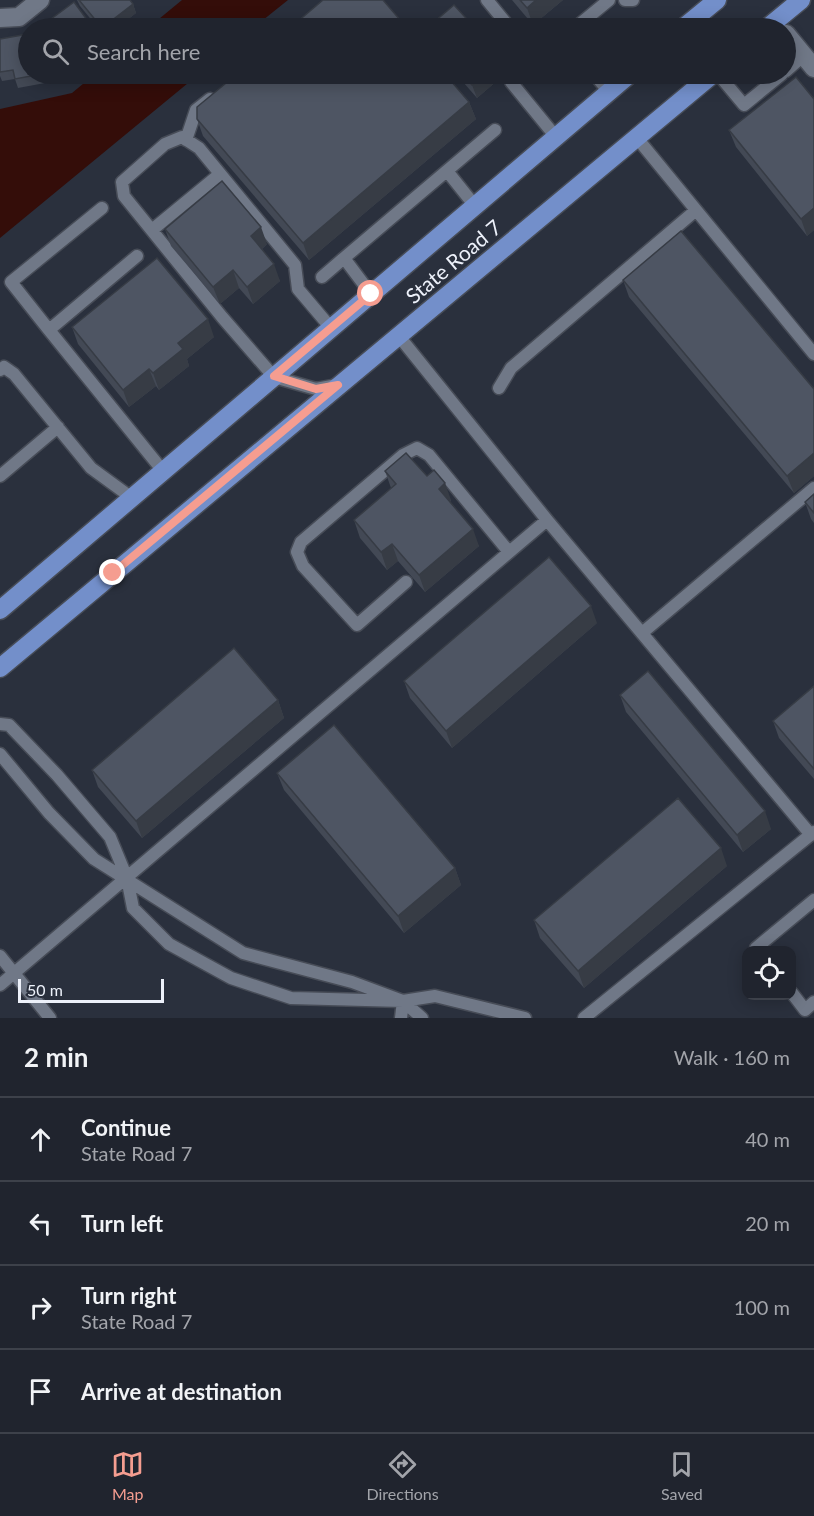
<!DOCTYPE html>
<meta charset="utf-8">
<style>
:root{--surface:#20242e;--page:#282c36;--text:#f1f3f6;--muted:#a2a4aa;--line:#3d414a;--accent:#f59d90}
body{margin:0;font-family:Lato,sans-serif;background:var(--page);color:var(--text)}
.controls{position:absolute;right:18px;bottom:18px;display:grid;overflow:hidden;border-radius:12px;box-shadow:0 3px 15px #0003}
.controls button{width:54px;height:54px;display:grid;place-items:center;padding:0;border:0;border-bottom:2px solid var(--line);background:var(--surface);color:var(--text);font:30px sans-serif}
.scale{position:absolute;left:18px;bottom:15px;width:146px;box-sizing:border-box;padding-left:6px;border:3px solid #edf1fa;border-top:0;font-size:16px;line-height:21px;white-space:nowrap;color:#edf1fa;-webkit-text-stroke:4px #2a303d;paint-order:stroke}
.stop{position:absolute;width:18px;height:18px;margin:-14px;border:4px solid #f59d90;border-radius:50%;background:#fff}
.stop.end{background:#f59d90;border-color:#fff;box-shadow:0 2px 6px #0008}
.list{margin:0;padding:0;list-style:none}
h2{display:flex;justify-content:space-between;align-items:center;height:78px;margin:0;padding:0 24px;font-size:26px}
h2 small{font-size:20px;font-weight:400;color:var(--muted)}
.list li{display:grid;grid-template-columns:39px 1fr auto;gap:18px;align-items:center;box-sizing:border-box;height:84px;padding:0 24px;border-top:2px solid var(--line)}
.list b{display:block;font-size:22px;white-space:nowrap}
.list p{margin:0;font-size:20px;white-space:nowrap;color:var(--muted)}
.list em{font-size:20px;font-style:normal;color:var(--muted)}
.icon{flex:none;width:33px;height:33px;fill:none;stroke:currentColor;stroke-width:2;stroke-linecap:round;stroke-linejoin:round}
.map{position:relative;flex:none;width:814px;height:1018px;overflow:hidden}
.search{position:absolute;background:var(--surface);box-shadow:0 3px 15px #0003;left:18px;right:18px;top:18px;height:66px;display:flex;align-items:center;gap:15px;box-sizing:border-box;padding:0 21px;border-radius:33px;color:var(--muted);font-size:22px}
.sheet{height:414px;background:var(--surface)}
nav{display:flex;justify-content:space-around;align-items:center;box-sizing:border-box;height:84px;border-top:2px solid var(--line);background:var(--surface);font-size:16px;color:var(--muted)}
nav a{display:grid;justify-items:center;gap:3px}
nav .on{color:var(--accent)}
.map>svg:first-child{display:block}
.water{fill:#340d09}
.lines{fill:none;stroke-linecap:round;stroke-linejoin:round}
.lane-casing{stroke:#474c57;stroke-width:15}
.street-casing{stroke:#474c57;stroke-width:21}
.primary-casing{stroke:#474c57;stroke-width:21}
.lane{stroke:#707887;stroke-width:12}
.street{stroke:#707887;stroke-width:18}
.primary{stroke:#738fca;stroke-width:18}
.wall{fill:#434955}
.shaded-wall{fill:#373c45}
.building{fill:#4e5563;stroke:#373c45;stroke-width:1.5}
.route{stroke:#f59d90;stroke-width:8}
.labels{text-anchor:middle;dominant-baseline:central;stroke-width:6;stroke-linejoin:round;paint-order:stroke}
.street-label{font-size:21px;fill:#edf1fa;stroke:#2a303d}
</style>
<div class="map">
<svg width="814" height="1018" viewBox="0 0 814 1018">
<rect width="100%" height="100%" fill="#2a303d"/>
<path class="water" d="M182 0H288L253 28H148Z
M95 74H199L0 238V109L72 93Z"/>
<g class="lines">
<g class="lane-casing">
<path id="lane" d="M487 0 510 28
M625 0H633
M575 28 609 0
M786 71 804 55
M520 74 511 82 556 137
M594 74 609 92
M718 74 744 105 782 74
M637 138 814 354
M186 140 196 110 210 99
M447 171 475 206
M152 230 220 174
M137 256 49 330 163 471
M322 277 344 258
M371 294 344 258 495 130
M331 328 298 289 295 265 199 148 182 137 165 144 122 182 124 196 222 317 274 377 316 389 337 385
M49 330 11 282 102 208
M398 335 547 520 811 835
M0 370 4 367 14 374 91 468 132 498
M499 388 511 368 695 211
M0 476 58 427
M406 582 357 625 303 566 297 552 301 542 403 455 417 448 429 455 509 552
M642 633 814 488
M0 724 9 725 57 775 110 837 127 878 133 908 169 944 231 978 291 998 403 1001 422 1018
M0 754 49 813 94 859 243 953 352 982 403 1001 435 996 525 1018
M758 950 756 948 814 900
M0 956 50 1018
M0 985 547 520
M792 993 805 1010 814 1002
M401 1018 403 1001
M584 1018 814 832"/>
</g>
<g class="street-casing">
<path id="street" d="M0 18 19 17 40 0
M786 34 814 68"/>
</g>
<g class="primary-casing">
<path id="primary" d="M683 28 717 0
M767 28 801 0
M0 610 630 74
M0 668 713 74"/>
</g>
<use href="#lane" class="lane"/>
<use href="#street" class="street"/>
<use href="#primary" class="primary"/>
</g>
<path class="wall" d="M77 0H130L133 4 136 13 117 28H98L80 6Z
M512 0H563L533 25Z
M0 39 44 74 45 83 18 88 15 79 2 81 0 76Z
M456 74H505L477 98Z
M814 99V230L807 236 736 147 729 130Z
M469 102 476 119 309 260 203 136 197 119Z
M165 229 267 244 262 249 280 281 253 304 239 288 220 304 171 246Z
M623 280 814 389V476L794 493 629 297Z
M72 327 214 337 187 359 189 366 159 390 156 386 129 407 78 344Z
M385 471 451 500 450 502 479 546 425 592 398 561 387 570 360 538 354 520 391 488Z
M814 494V523L811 519 805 502Z
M597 623 452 748 410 698 404 681Z
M814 686V779L779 738 773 721Z
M620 695 771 829 743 852 626 712Z
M278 700 284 718 142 838 98 787 92 770Z
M277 773 455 868 461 885 404 933 284 790Z
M727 866 584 988 540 938 534 920Z"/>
<path class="shaded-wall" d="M536 0H563L533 25 527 8Z
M133 4 136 13 117 28H103Z
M485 74H505L477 98 472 85Z
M469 102 476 119 309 260 303 243Z
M814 208V230L807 236 801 219Z
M261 227 267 244 257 253 251 236Z
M274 264 280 281 253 304 247 287Z
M233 270 239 288 220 304 213 287Z
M208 319 214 337 187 359 189 366 159 390 153 373 178 343Z
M149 369 156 386 129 407 123 390Z
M814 453V476L794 493 787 476Z
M445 483 451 500 445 506 439 489Z
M473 529 479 546 425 592 419 575Z
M392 544 398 561 387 570 381 552Z
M591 606 597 623 452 748 446 731Z
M278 700 284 718 142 838 136 821Z
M765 811 771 829 743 852 737 835Z
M721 848 727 866 584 988 578 971Z
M455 868 461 885 404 933 398 916Z"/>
<path class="building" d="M79 0H130L133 4 102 28Z
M323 0H383L407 28H290Z
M520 0H536L527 8Z
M74 2 93 28H39Z
M454 5 475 28H427Z
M28 34V74H42L15 79 13 70 0 72V39Z
M237 74H445L469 102 303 243 197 119V107Z
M462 74H485L472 85Z
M796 77 814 99V208L801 219 729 130Z
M222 181 261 227 251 236 274 264 247 287 233 270 213 287 165 229Z
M681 231 814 389V453L787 476 623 280Z
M157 258 208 319 178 343 183 349 153 373 149 369 123 390 72 327Z
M406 453 427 476 434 470 445 483 439 489 473 529 419 575 392 544 381 552 354 520 396 484 385 471Z
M814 494V513L805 502Z
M549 557 591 606 446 731 404 681Z
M234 648 278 700 136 821 92 770Z
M648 671 765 811 737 835 620 695Z
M814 686V769L773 721Z
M334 725 455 868 398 916 277 773Z
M678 798 721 848 578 971 534 920Z"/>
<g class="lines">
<path class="route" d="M113 573 338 385 316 389 274 376 371 294"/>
</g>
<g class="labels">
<g class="street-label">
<text transform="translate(453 261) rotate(-40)">State Road 7</text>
</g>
</g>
</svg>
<div class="controls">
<button><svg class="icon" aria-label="locate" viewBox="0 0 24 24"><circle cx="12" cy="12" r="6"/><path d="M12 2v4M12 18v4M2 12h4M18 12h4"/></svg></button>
</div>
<div class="scale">50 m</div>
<div class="stop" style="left:371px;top:294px"></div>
<div class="stop end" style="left:113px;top:573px"></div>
<div class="search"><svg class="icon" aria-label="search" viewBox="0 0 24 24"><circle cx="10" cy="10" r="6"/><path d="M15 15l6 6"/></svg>Search here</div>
</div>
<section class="sheet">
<h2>2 min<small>Walk · 160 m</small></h2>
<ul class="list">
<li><svg class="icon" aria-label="ahead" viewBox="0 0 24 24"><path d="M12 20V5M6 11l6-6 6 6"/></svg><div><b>Continue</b><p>State Road 7</p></div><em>40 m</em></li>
<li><svg class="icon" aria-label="left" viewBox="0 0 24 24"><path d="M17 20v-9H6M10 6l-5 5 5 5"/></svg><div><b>Turn left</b></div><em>20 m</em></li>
<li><svg class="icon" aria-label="right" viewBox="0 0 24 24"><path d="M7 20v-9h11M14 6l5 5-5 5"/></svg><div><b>Turn right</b><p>State Road 7</p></div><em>100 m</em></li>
<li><svg class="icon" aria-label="arrive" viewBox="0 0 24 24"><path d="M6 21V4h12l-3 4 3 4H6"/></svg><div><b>Arrive at destination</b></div></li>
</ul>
</section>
<nav>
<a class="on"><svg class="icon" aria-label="map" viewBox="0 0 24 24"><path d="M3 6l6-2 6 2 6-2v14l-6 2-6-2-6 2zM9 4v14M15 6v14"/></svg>Map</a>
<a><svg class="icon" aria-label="directions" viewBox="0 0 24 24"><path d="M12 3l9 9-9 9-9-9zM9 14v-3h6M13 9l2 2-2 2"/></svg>Directions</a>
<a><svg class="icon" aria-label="saved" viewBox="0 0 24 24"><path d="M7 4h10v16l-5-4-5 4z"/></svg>Saved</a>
</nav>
